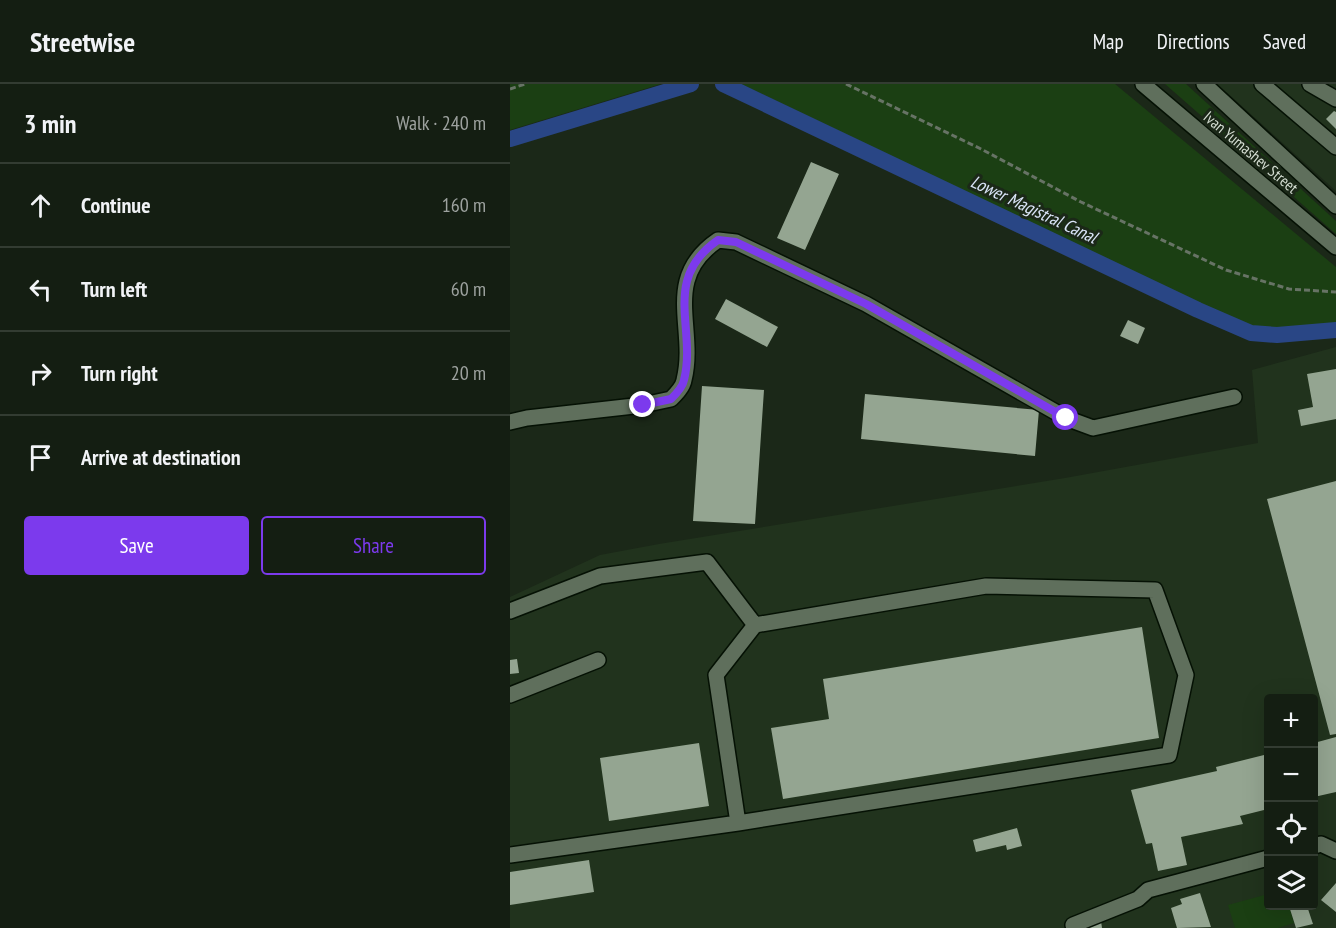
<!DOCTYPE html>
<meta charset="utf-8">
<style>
:root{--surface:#141e12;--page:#212b20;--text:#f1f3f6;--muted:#9da29f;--line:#333c32;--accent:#7c3aed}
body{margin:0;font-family:"PT Sans Narrow",sans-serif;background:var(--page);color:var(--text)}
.controls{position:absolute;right:18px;bottom:18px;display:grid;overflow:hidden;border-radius:6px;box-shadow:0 6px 24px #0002}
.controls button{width:54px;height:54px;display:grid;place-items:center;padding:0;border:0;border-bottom:2px solid var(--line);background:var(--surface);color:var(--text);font:30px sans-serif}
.stop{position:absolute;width:18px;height:18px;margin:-14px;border:4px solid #7c3aed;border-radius:50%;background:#fff}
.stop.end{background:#7c3aed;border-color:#fff;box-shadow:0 2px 6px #0008}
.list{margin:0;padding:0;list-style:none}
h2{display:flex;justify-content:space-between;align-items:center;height:78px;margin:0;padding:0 24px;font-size:26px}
h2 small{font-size:20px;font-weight:400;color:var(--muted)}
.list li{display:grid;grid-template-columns:39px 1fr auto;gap:18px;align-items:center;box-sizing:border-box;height:84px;padding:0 24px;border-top:2px solid var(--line)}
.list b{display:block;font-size:22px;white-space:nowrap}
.list em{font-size:20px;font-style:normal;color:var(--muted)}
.actions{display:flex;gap:12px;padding:18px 24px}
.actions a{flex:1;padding:14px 0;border:2px solid var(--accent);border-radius:6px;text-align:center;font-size:21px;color:var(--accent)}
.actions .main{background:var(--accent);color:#fff}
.icon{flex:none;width:33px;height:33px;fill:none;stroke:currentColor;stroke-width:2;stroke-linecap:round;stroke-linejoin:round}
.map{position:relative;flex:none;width:826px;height:844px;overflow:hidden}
header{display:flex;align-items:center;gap:36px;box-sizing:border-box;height:84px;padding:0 30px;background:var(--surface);border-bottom:2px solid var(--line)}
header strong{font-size:28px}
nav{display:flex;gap:33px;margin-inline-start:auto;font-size:21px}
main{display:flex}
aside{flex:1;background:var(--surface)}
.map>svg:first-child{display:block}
.built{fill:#21331d;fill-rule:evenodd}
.green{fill:#1b3f13}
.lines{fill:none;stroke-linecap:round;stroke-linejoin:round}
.canal{stroke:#294685;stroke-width:16}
.building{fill:#94a591}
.minor-casing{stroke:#051104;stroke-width:18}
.path{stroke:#677365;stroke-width:3;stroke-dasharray:6 3;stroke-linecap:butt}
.minor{stroke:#5f6f5c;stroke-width:15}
.route{stroke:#7c3aed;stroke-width:8}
.labels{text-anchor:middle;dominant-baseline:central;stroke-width:6;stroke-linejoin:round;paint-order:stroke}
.street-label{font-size:16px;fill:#d3dcd1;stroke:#1b2818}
.water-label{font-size:18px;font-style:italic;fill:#dae4f7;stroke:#1b2818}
</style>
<header>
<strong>Streetwise</strong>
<nav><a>Map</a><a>Directions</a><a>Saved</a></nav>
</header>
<main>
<aside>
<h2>3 min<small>Walk · 240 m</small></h2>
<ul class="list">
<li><svg class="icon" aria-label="ahead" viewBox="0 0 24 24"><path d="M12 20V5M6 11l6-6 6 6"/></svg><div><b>Continue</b></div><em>160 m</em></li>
<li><svg class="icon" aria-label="left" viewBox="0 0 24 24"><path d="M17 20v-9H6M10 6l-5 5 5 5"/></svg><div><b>Turn left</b></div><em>60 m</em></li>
<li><svg class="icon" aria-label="right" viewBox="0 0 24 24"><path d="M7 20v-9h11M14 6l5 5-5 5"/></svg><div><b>Turn right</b></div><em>20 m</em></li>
<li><svg class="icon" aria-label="arrive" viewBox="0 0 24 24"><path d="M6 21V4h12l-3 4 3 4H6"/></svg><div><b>Arrive at destination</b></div></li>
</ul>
<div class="actions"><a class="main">Save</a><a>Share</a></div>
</aside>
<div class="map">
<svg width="826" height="844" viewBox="0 0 826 844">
<rect width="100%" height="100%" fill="#1b2818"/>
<path class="built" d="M707 0H826V107L724 15Z
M826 263V844H0V513L90 471 149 460 555 394 748 359 742 286ZM758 614H804V822H758Z"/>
<path class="green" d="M0 0H151L0 46Z
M231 0H605L826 183V240L801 244 766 246 730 240Z
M655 0H676L826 137V150Z
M758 810V822H779L784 839 768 844H725L718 821Z"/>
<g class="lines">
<path class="canal" d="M213 0 688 226 741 249 767 251 826 246
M0 55 181 0"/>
</g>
<path class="building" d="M824 27 826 28V45L816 35Z
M301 78 329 90 295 166 267 154Z
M216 215 268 243 257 263 205 235Z
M618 236 635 244 628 260 610 252Z
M826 285V335L791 342 788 326 803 323 797 290Z
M192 302 254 306 245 440 183 437Z
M355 310 529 326 525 372 351 355Z
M826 397V650L820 651 757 415Z
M632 543 649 654 273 715 261 644 319 635 313 595Z
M7 575 9 589 0 590V576Z
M826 653V708L804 713V659Z
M189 659 199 722 99 737 90 674Z
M758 670V725L730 732 733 740 671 753 677 781 648 787 642 759 636 760 621 706 707 687 706 683Z
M507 744 512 762 497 766 496 761 466 768 463 756Z
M79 776 84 808 0 821V788Z
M826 799V828L811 816Z
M690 809 701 843 667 844 661 824 672 820 670 815Z
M779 822H797L803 840 786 844Z
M591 837 592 844H565Z"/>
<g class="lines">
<g class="minor-casing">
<path id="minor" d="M633 0 826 163
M694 0 826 122
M752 0 826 63
M800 0 826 15
M0 338 17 334 133 321 161 315C166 310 173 303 174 296 187 244 151 195 208 156L226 158 356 220 556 334 583 344 724 313
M0 527 90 492 197 478 245 541 476 502 645 506 676 591 659 671 228 739 0 771
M0 611 88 576
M228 739 206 591 245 541
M804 762 811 760 826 767
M563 841 628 815 638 806 758 774"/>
</g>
<path class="path" d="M336 0 471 65 571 118 716 186 779 205 826 208
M0 5 15 0"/>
<use href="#minor" class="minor"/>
</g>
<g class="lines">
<path class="route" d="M133 321 161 315C166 310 173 303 174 296 187 245 151 195 208 156L226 158 356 220 556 334"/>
</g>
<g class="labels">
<g class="street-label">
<text transform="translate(741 68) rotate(40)">Ivan Yumashev Street</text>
</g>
<g class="water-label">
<text transform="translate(524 125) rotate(25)">Lower Magistral Canal</text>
</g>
</g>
</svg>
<div class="controls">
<button>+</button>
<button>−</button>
<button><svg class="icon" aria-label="locate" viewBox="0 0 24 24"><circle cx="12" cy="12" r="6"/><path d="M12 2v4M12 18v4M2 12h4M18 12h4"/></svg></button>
<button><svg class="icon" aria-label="layers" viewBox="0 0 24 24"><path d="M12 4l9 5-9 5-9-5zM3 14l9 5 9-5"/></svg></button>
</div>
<div class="stop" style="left:556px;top:334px"></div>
<div class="stop end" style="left:133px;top:321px"></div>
</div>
</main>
